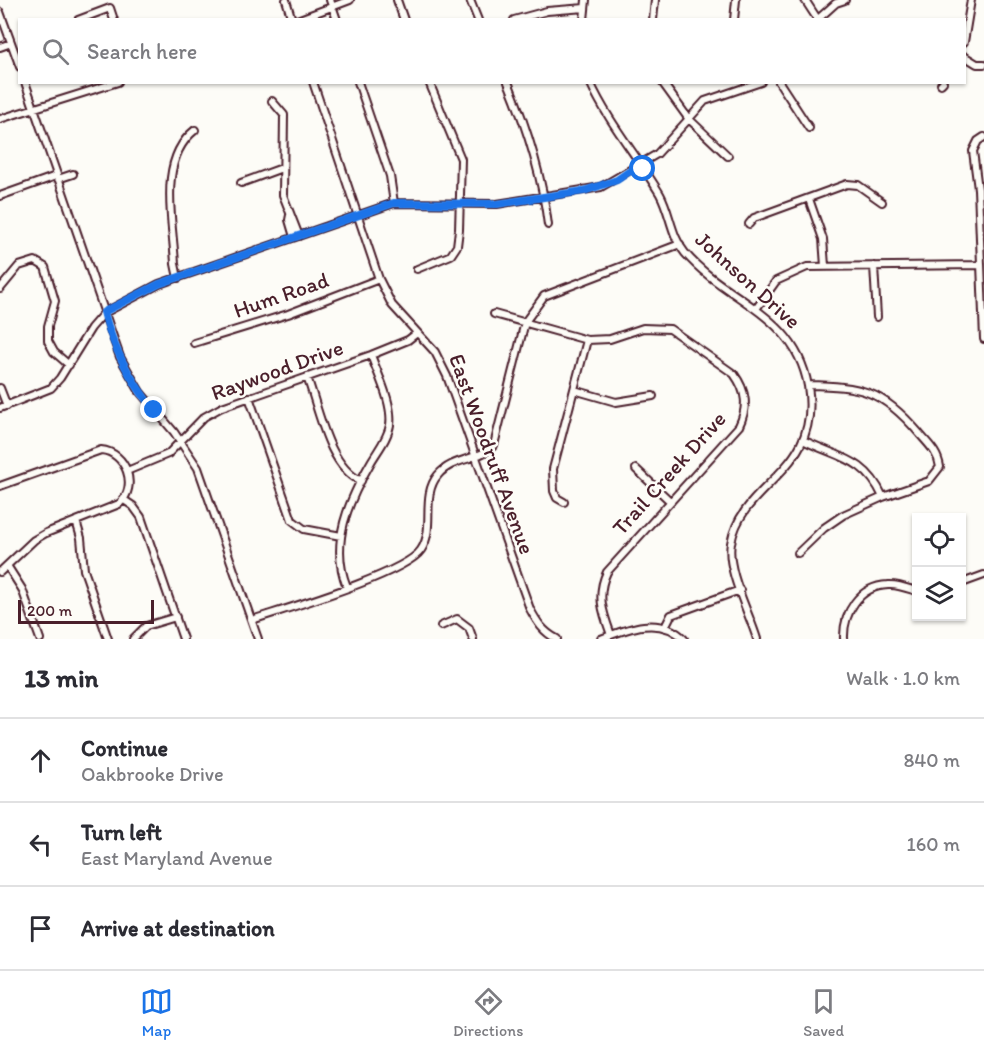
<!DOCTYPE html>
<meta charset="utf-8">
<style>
:root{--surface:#fff;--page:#f2f2f3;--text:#2b2b33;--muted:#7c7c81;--line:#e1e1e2;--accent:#1a73e8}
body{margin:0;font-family:Itim,sans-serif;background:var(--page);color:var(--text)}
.controls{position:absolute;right:18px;bottom:18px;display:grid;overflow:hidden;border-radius:0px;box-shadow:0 2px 4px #0004}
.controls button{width:54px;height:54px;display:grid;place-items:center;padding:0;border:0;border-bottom:2px solid var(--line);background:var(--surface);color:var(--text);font:30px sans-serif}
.scale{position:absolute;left:18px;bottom:15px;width:136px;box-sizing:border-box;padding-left:6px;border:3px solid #4a1f2b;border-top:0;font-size:16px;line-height:21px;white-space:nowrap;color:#4a1f2b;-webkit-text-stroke:4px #fdfcf7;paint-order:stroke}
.stop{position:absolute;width:18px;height:18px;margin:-14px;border:4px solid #1a73e8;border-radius:50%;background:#fff}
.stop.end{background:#1a73e8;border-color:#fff;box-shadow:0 2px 6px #0008}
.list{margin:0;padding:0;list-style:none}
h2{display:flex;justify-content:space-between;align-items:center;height:78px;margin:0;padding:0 24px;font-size:26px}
h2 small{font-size:20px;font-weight:400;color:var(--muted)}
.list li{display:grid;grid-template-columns:39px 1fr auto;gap:18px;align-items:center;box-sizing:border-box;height:84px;padding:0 24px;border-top:2px solid var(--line)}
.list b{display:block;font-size:22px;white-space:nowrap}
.list p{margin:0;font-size:20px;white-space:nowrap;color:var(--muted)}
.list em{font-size:20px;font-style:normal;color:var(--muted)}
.icon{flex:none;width:33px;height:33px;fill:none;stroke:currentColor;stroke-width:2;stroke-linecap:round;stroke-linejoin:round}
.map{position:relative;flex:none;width:984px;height:639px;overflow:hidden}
.search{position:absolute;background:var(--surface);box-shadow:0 2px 4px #0004;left:18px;right:18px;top:18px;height:66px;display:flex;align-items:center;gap:15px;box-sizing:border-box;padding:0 21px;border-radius:0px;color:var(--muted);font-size:22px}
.sheet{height:330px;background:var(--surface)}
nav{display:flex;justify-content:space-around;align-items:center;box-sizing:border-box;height:84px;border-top:2px solid var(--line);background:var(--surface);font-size:16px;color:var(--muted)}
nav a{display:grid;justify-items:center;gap:3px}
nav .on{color:var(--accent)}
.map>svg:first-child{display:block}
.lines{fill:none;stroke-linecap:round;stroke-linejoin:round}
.minor-casing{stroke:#4a1f2b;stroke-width:10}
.minor{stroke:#fdfcf7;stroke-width:6}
.route{stroke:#1a73e8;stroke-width:8}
.labels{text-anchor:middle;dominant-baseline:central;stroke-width:5;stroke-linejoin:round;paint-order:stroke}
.street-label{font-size:22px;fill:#4a1f2b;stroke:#fdfcf7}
</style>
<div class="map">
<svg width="984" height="639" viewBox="0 0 984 639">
<rect width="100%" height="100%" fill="#fdfcf7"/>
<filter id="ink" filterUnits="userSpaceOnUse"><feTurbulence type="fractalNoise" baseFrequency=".0167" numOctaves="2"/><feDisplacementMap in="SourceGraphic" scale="12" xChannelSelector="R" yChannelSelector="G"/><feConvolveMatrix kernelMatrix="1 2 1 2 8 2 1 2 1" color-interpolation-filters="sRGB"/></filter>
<g filter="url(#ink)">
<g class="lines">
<g class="minor-casing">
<path id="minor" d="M286 0 292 20
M330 0 337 20
M397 0 404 20
M470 0 478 20
M805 0 818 20
M0 12 20 67
M78 20 110 8 114 20
M297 20 350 0
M514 20 547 11 585 8
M584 20 586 0
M653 20 655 0
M734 20 736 0
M817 20 836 3 845 0
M964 42 971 0
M0 47 11 43
M964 56 977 64H984
M25 82 120 357 140 392 174 432 198 468 258 639
M313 82 379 279 392 305 435 352 447 376 530 609C537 622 543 632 557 639
M358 82 390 176 394 203
M508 82C527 128 542 175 548 225
M590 82C608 122 638 157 660 194 670 212 671 236 685 253 727 302 795 313 808 386 822 473 742 481 731 543 726 570 749 612 757 639
M662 82 688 118 728 156
M779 82 809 128
M941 84 943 82
M272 101 284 115 283 195 299 236
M0 119 118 82
M984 137 978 141 973 151 978 189 984 339
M58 179 73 174
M241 183 282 168
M0 196 56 176
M809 199 823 239 825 266
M290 215 289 220 294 237
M749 224 754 218 847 184 858 185 882 202
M874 266 877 317
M417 269 451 255 457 246 459 230 461 159 429 82
M178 278 175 264C173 221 157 160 195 130
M0 289 19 266 35 261 45 267 55 301 48 326V341L54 352 69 365
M756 309 776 281 807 267 979 265
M494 314 587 340 610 339 643 328 670 329 734 374C747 392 748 407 739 426L607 572C596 595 603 613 611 635
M194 343 288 314 379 279
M307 377C319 409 328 466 361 481
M0 388 7 406
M574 390 616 402 653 396
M249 397 292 520 304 529 341 536
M0 408 51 388 60 378 91 328 104 313 159 284 394 203 497 204 601 187 657 154 705 101 761 82
M803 440C838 458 865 457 883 497
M636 469 670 501
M127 471 168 454 204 417 222 407 371 355 408 340 417 333
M0 486 101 450C126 452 139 487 119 504L46 533 34 540 0 572
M124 500 133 506 141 517 183 639
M564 502 557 498 554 491 553 469 587 340
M76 521 81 538 84 570 108 639
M798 553 824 528 843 515 883 497 929 481 940 467C938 452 928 444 918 432 882 390 861 386 808 385
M8 567 22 589 40 639
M962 583 984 575
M347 587C329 543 349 500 371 462 378 450 388 438 390 425 393 404 378 375 371 355
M252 620C285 609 405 574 421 550 436 528 420 496 438 475 453 457 479 461 494 445L525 322 544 296 680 244
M441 626 457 619 469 628 473 639
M665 627 671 615 740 590
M133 639 146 626 176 617
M601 639C628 628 660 615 684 639
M844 639C843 613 859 586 888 585 897 584 907 588 916 591"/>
</g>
<use href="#minor" class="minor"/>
</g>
</g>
<g class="lines" filter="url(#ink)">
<path class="route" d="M154 410C131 381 113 349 104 312L159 284 394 203 497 204 584 191 617 180 640 164 643 169"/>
</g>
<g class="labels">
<g class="street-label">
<text transform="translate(748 280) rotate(42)">Johnson Drive</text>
<text transform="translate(281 295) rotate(-19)">Hum Road</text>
<text transform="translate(277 370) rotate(-20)">Raywood Drive</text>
<text transform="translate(492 454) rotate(70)">East Woodruff Avenue</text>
<text transform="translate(669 473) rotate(-48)">Trail Creek Drive</text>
</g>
</g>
</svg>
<div class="controls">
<button><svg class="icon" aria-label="locate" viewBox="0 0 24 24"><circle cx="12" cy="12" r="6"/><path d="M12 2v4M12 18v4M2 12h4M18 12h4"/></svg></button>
<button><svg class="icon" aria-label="layers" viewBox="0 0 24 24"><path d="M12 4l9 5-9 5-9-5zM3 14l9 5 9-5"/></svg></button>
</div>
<div class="scale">200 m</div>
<div class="stop" style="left:643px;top:169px"></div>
<div class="stop end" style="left:154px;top:410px"></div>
<div class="search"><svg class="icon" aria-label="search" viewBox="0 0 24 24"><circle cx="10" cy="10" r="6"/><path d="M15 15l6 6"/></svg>Search here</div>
</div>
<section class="sheet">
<h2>13 min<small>Walk · 1.0 km</small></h2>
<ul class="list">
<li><svg class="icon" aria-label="ahead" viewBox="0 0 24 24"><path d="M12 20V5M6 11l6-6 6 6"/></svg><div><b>Continue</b><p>Oakbrooke Drive</p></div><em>840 m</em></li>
<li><svg class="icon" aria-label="left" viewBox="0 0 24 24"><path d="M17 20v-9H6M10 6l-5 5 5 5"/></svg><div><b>Turn left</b><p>East Maryland Avenue</p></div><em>160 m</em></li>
<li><svg class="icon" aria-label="arrive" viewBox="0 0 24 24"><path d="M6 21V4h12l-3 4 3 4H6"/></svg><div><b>Arrive at destination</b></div></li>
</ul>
</section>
<nav>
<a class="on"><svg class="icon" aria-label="map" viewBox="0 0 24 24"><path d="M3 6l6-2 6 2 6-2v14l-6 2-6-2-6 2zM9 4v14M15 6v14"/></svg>Map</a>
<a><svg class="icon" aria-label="directions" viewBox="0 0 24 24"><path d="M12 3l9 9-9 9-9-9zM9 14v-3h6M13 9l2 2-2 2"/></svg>Directions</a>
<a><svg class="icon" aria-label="saved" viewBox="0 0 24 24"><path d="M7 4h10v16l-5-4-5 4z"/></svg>Saved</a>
</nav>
